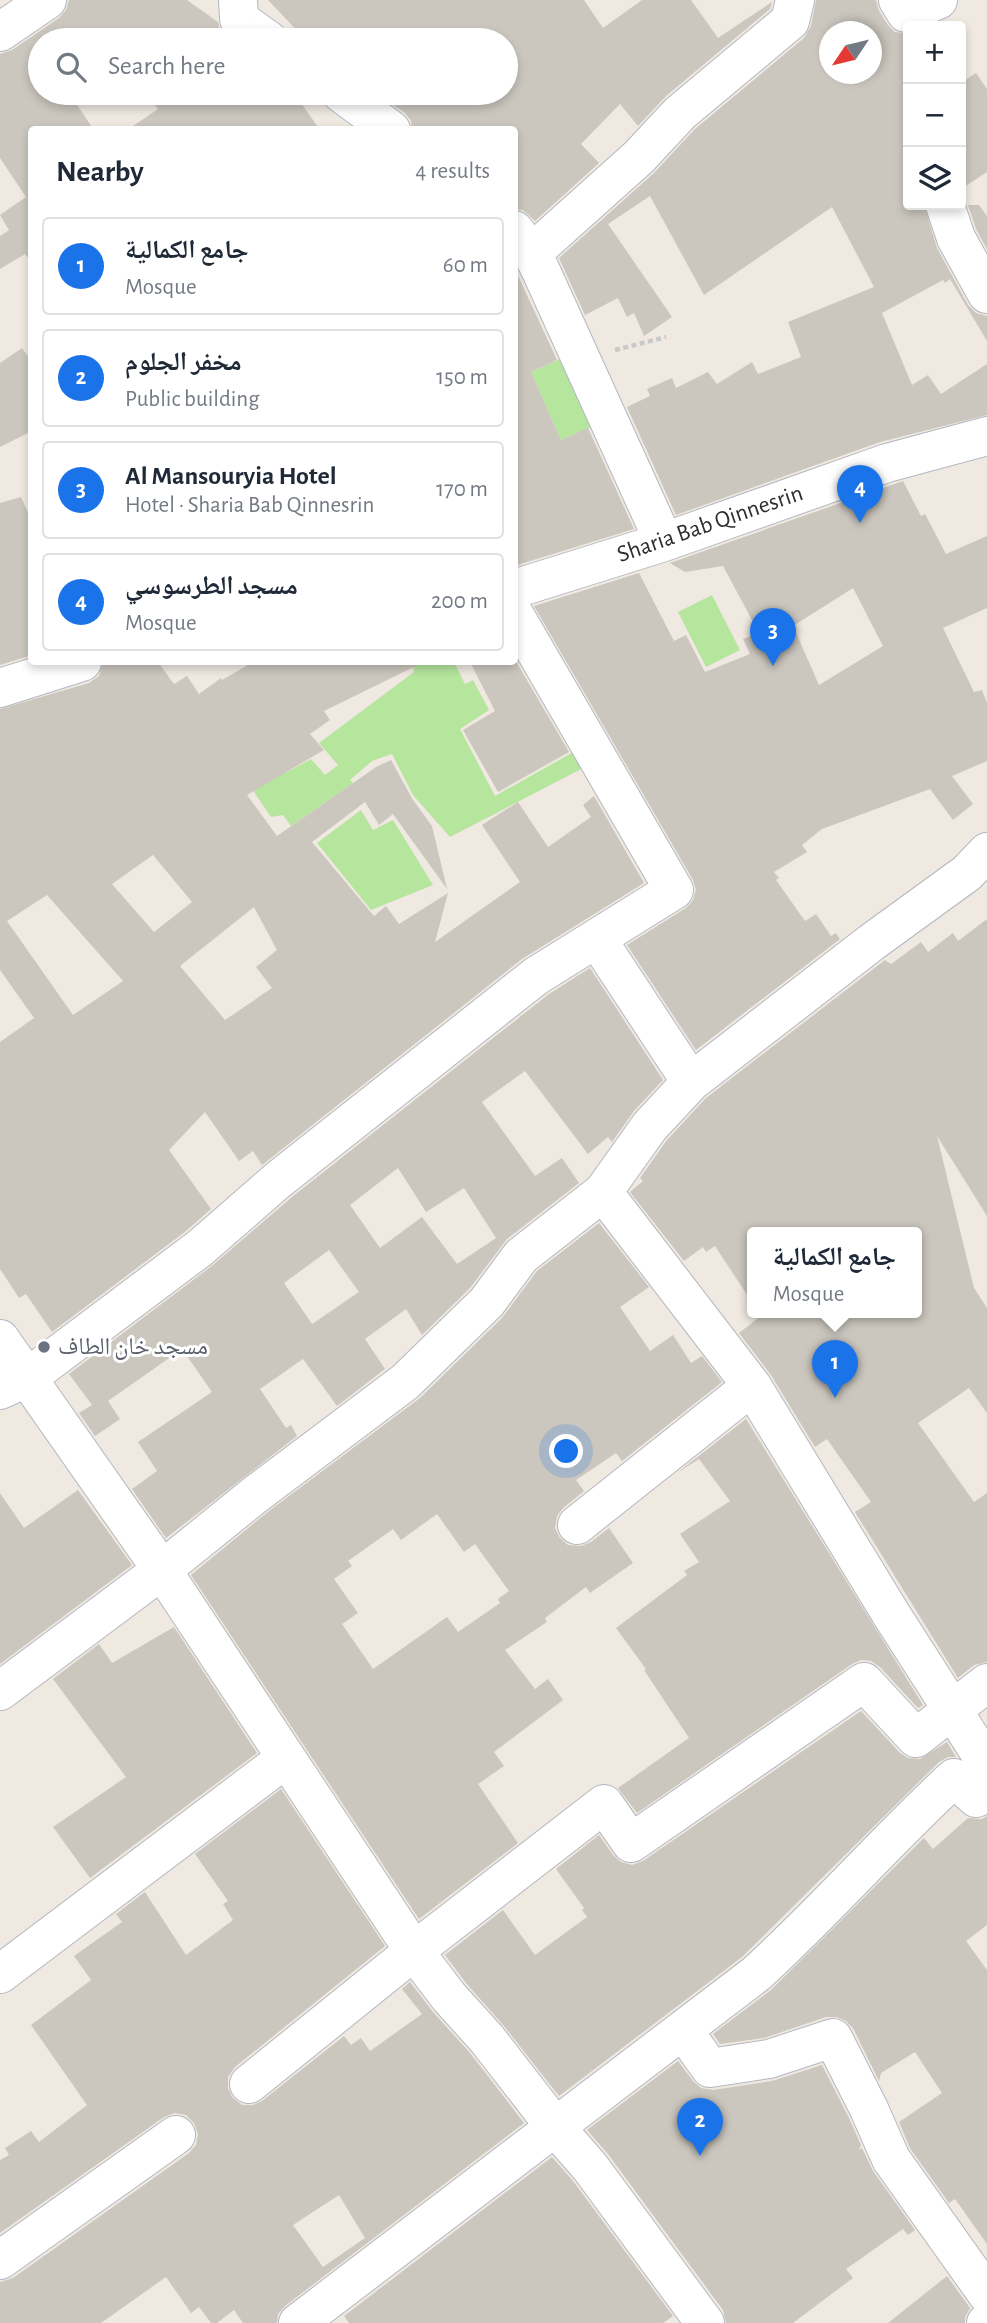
<!DOCTYPE html>
<meta charset="utf-8">
<style>
:root{--surface:#fff;--page:#f6f6f7;--text:#1f2937;--muted:#747a83;--line:#e0e1e3;--accent:#1a73e8}
body{margin:0;font-family:"Alegreya Sans","Noto Naskh Arabic",sans-serif;background:var(--page);color:var(--text)}
.controls{position:absolute;right:21px;top:21px;display:grid;overflow:hidden;border-radius:7px;box-shadow:0 4px 10px #0003}
.controls button{width:63px;height:63px;display:grid;place-items:center;padding:0;border:0;border-bottom:2px solid var(--line);background:var(--surface);color:var(--text);font:35px sans-serif}
.compass{position:absolute;left:819px;top:21px;width:63px;height:63px;border-radius:50%;background:var(--surface);box-shadow:0 4px 10px #0003;rotate:235deg}
.you{position:absolute;left:567px;top:1452px;width:24px;height:24px;margin:-18px;border:5px solid #fff;border-radius:50%;background:#1a73e8;box-shadow:0 0 0 10px #1a73e833}
.badge{display:grid;place-items:center;width:46px;height:46px;border-radius:50%;background:var(--accent);color:#fff;font-size:23px;font-weight:700}
.pin{position:absolute;translate:-50% -58px;filter:drop-shadow(0 2px 4px #0008)}
.pin::after{content:'';position:absolute;top:37px;width:24px;height:21px;background:inherit;clip-path:polygon(0 0,100% 0,50% 100%)}
.popup{position:absolute;left:747px;top:1227px;width:175px;height:91px;box-sizing:border-box;display:grid;place-content:center;border-radius:7px;background:var(--surface);filter:drop-shadow(0 2px 5px #0005);font-size:23px;white-space:nowrap;color:var(--muted)}
.popup b{font-size:26px;color:var(--text)}
.popup::after{content:'';position:absolute;left:50%;top:100%;margin-left:-14px;border:14px solid transparent;border-top-color:var(--surface)}
.list{margin:0;padding:0;list-style:none}
h2{display:flex;justify-content:space-between;align-items:center;height:91px;margin:0;padding:0 28px;font-size:30px}
h2 small{font-size:23px;font-weight:400;color:var(--muted)}
.list li{display:grid;grid-template-columns:46px 1fr auto;gap:21px;align-items:center;box-sizing:border-box;height:98px;margin:0 14px 14px;padding:0 14px;border:2px solid var(--line);border-radius:7px}
.list b{display:block;font-size:26px;white-space:nowrap}
.list p{margin:0;font-size:23px;white-space:nowrap;color:var(--muted)}
.list em{font-size:23px;font-style:normal;color:var(--muted)}
.icon{flex:none;width:38px;height:38px;fill:none;stroke:currentColor;stroke-width:2;stroke-linecap:round;stroke-linejoin:round}
.map{position:relative;flex:none;width:987px;height:2323px;overflow:hidden}
.search{position:absolute;background:var(--surface);box-shadow:0 4px 10px #0003;left:28px;top:28px;width:490px;height:77px;display:flex;align-items:center;gap:18px;box-sizing:border-box;padding:0 24px;border-radius:38px;color:var(--muted);font-size:26px}
.panel{position:absolute;background:var(--surface);box-shadow:0 4px 10px #0003;left:28px;top:126px;width:490px;height:539px;border-radius:7px}
.map>svg:first-child{display:block}
.green{fill:#b6e59e}
.building{fill:#cbc7bf;fill-rule:evenodd}
.lines{fill:none;stroke-linecap:round;stroke-linejoin:round}
.minor-casing{stroke:#b4b7c1;stroke-width:40}
.path{stroke:#c9c9c9;stroke-width:4.5;stroke-dasharray:5 3.5;stroke-linecap:butt}
.minor{stroke:#fff;stroke-width:38}
.worship-dot{fill:#6b7280;stroke:#fff;stroke-width:2.5}
.labels{text-anchor:middle;dominant-baseline:central;stroke-width:6;stroke-linejoin:round;paint-order:stroke}
.street-label{font-size:24px;fill:#2e2e2e;stroke:#fff}
.worship-label{font-size:24px;fill:#5b616d;stroke:#fff;text-anchor:start}
</style>
<div class="map">
<svg width="987" height="2323" viewBox="0 0 987 2323">
<rect width="100%" height="100%" fill="#efe9e1"/>
<path class="green" d="M571 354 603 422 561 440 531 372Z
M712 595 740 650 706 667 678 612Z
M411 662H454L465 684 473 680 489 710 460 729 495 796 577 750 585 767 450 837 413 795 392 754 372 761 350 780 353 783 291 826 283 815 271 817 250 786 280 767 285 773 311 759 325 775 338 765 319 743 414 672Z
M361 810 373 830 393 820 433 885 371 910 317 843Z"/>
<path class="building" d="M69 0H187L218 22 220 30 231 40H40V93H69L94 130H32V263L25 254 0 269V236L9 230 0 215 26 197 0 158V54L12 50 59 18 66 10Z
M268 0H584L603 28 642 0H691L718 38 772 2 770 9 666 96 638 126 620 104 581 144 599 163 535 221 523 210 514 209V130H412L411 121 405 113 389 102 408 93H506V40H306Z
M816 0H876L879 11 888 25 895 32 908 34V205H924L937 248 968 305 976 313 987 316V341L950 279 945 283 943 280 882 313 912 385 928 375 941 394 987 364V415L880 442 676 515 627 407 650 396 647 389 672 378 676 388 708 372 717 384 752 362 758 374 801 357 788 322 874 287 832 207 704 295 650 196 608 224 672 317 644 336 634 313 627 317 618 298 585 315 559 258 654 173 695 129 804 38 811 26ZM830 32H872V74H830Z
M976 73 987 89V172L961 189V83Z
M147 93H294L320 130H127L158 109Z
M968 205H979L987 216V249L976 229Z
M514 267 557 360 531 372 561 440 588 428 634 529 514 566Z
M22 348 32 362V431L0 447V363Z
M903 481 921 516 925 514 946 554 987 536V608L943 628 974 692 982 690 987 703V761L952 776 973 804 953 820 930 789 822 829 802 845 807 852 774 872 779 878 776 880 805 921 816 914 831 936 836 933 840 939 696 1050 627 945 686 908 693 900 696 890 693 880 534 606 639 573 674 641 686 635 705 672 750 654 743 639 759 633 723 566 685 572 670 563ZM853 588 883 646 819 685 793 626Z
M21 497 32 521V655L0 665V503Z
M514 658 569 752 498 792 463 730 495 711 470 662H514Z
M103 662H158L174 684 187 676 199 694 221 678 222 680 253 662H424L324 711 330 720 310 734 324 750 247 795 277 836 376 767 391 760 413 800 432 826 447 889 393 814 379 825 365 802 312 842 374 916 386 906 399 924 448 893 435 942 520 882 482 825 518 802 548 847 591 817 583 805 594 796 644 883 522 959 262 1165 253 1151 239 1161 205 1112 169 1150 211 1209 186 1231 52 1332 26 1294 19 1298 0 1269V1042L34 1018 0 970V709L89 683 99 676ZM153 855 192 902 154 932 112 884ZM47 895 123 981 73 1015 7 921ZM254 907 277 950 256 967 272 988 225 1020 180 966Z
M987 919V1216L937 1136 974 1288 987 1308V1413L969 1388 918 1423 974 1502 987 1493V1662L974 1665 958 1678 855 1512 871 1502 827 1439 815 1447 771 1375 739 1333 766 1312H917V1232H753V1304L715 1246 706 1252 703 1247 684 1261 630 1192 643 1181 640 1178 667 1140 706 1098 885 960 891 964 921 942 928 952 953 933 958 941Z
M590 968 663 1080 634 1111 612 1142 608 1137 588 1154 525 1071 482 1102 535 1176 562 1158 579 1183 507 1239 470 1288 422 1335 406 1309 365 1339 385 1369 337 1406 303 1359 260 1389 286 1428 291 1425 297 1436 166 1538 132 1489 157 1471 138 1442 212 1392 182 1349 108 1401 120 1419 95 1436 79 1413 92 1405 69 1374 213 1265 292 1197 549 994ZM398 1168 426 1212 464 1188 496 1238 457 1264 422 1217 380 1248 350 1205ZM329 1250 359 1292 312 1324 284 1283Z
M599 1223 649 1287 620 1307 650 1351 673 1335 691 1363 702 1356 722 1382 622 1461 616 1453 576 1480 584 1491 563 1508 557 1516 555 1528 560 1538 568 1545 581 1546 591 1542 609 1528 633 1563 590 1593 586 1587 545 1618 547 1622 505 1650 535 1689 548 1679 563 1700 494 1752 504 1766 478 1784 518 1843 419 1919 191 1575 269 1511 420 1398 502 1318 537 1271ZM437 1514 464 1552 475 1544 509 1591 498 1599 500 1603 458 1632 447 1617 373 1669 342 1624 358 1613 334 1579 352 1566 348 1561 393 1529 401 1540Z
M746 1419 923 1705 918 1708 880 1667 871 1661 861 1660 852 1664 637 1813 618 1788 689 1738 644 1670 646 1669 616 1628 687 1575 684 1571 699 1562 680 1534 730 1501 699 1459 677 1473Z
M78 1490 132 1565 0 1664V1493L24 1528Z
M174 1627 257 1753 90 1878 53 1827 126 1777 53 1679 99 1644 112 1663Z
M861 1711 900 1753 908 1758 920 1759 947 1742 956 1757H948L939 1762 742 1957 559 2096 504 2026 466 1983 445 1955 503 1910 535 1955 587 1917 582 1910 584 1908 556 1869 599 1835 613 1855 621 1862 632 1865 643 1861Z
M281 1789 385 1946 235 2067 228 2077V2088L232 2097 242 2105H253L262 2101 344 2036 351 2045 361 2038 370 2051 422 2014 402 1989 410 1982 433 2012 470 2053 524 2123 285 2306 278 2314 277 2323H243L234 2310 217 2323H211L199 2307 191 2313 166 2277 101 2323H0V2282L13 2278 189 2153 196 2145 198 2134 194 2123 186 2115 175 2113 164 2117 0 2233V2160L9 2155 5 2148 31 2131 39 2142 87 2105 31 2025 91 1980 74 1956 122 1922 116 1914 145 1892 186 1955 233 1920 223 1904 228 1901 195 1854ZM339 2195 365 2238 323 2267 293 2225Z
M987 1816V1925L966 1941 987 1970V2244L955 2199 949 2203 910 2148 899 2122 942 2093 915 2052 881 2073 879 2081 853 2028 846 2021 837 2017H826L764 2038 720 2044 713 2034 771 1990 924 1838 933 1849 968 1818 982 1819Z
M678 2061 693 2081 701 2088 713 2090 772 2081 822 2065 849 2118 861 2145 859 2150 862 2148 873 2171 915 2230 908 2235 903 2229 846 2269 853 2278 793 2323H726L723 2310 608 2154 587 2130Z
M552 2157 573 2181 673 2316 663 2323H349L344 2316Z
M947 2276 970 2308 965 2317V2323H888Z"/>
<g class="lines">
<g class="minor-casing">
<path id="minor" d="M238 0 239 19 268 40
M898 0 906 13 938 0
M0 32 47 0
M341 93 391 130
M945 205 956 238 987 294
M514 230 532 253 541 271 664 542
M532 253 639 157 680 113 790 21 795 0
M514 589 664 542 887 463 987 436
M0 688 82 662
M987 852 967 873 872 942 691 1082 650 1126 603 1192 752 1386 891 1614 987 1764
M597 939 691 1082
M0 1339 162 1570 414 1951 449 1997 487 2039 556 2128 590 2167 705 2323
M0 1390 27 1378 200 1248 278 1180 536 976 674 890 514 614
M577 1525 752 1386
M0 1691 162 1570 256 1494 405 1382 487 1302 521 1256 603 1192
M0 1974 285 1759
M683 2030 710 2068 769 2059 833 2038 869 2109 891 2159 987 2294
M249 2084 414 1951 604 1804 631 1843 864 1682 916 1738 987 1683
M0 2260 176 2135
M298 2323 756 1974C825 1911 886 1841 954 1778L976 1798
M986 2323 987 2322"/>
</g>
<path class="path" d="M615 350 666 337"/>
<use href="#minor" class="minor"/>
</g>
<circle class="worship-dot" cx="44" cy="1347" r="7"/>
<g class="labels">
<g class="street-label">
<text transform="translate(710 524) rotate(-19)">Sharia Bab Qinnesrin</text>
</g>
<g class="worship-label">
<text x="58" y="1347">مسجد خان الطاف</text>
</g>
</g>
</svg>
<div class="controls">
<button>+</button>
<button>−</button>
<button><svg class="icon" aria-label="layers" viewBox="0 0 24 24"><path d="M12 4l9 5-9 5-9-5zM3 14l9 5 9-5"/></svg></button>
</div>
<svg class="compass" viewBox="-18 -18 36 36"><path d="M0-13l5 13h-10z" fill="#e53935"/><path d="M0 13l5-13h-10z" fill="#747a83"/></svg>
<div class="you"></div>
<div class="pin badge" style="left:835px;top:1398px">1</div>
<div class="popup"><b>جامع الكمالية</b>Mosque</div>
<div class="pin badge" style="left:700px;top:2156px">2</div>
<div class="pin badge" style="left:773px;top:666px">3</div>
<div class="pin badge" style="left:860px;top:523px">4</div>
<div class="search"><svg class="icon" aria-label="search" viewBox="0 0 24 24"><circle cx="10" cy="10" r="6"/><path d="M15 15l6 6"/></svg>Search here</div>
<section class="panel">
<h2>Nearby<small>4 results</small></h2>
<ul class="list">
<li><span class="badge">1</span><div><b>جامع الكمالية</b><p>Mosque</p></div><em>60 m</em></li>
<li><span class="badge">2</span><div><b>مخفر الجلوم</b><p>Public building</p></div><em>150 m</em></li>
<li><span class="badge">3</span><div><b>Al Mansouryia Hotel</b><p>Hotel · Sharia Bab Qinnesrin</p></div><em>170 m</em></li>
<li><span class="badge">4</span><div><b>مسجد الطرسوسي</b><p>Mosque</p></div><em>200 m</em></li>
</ul>
</section>
</div>
